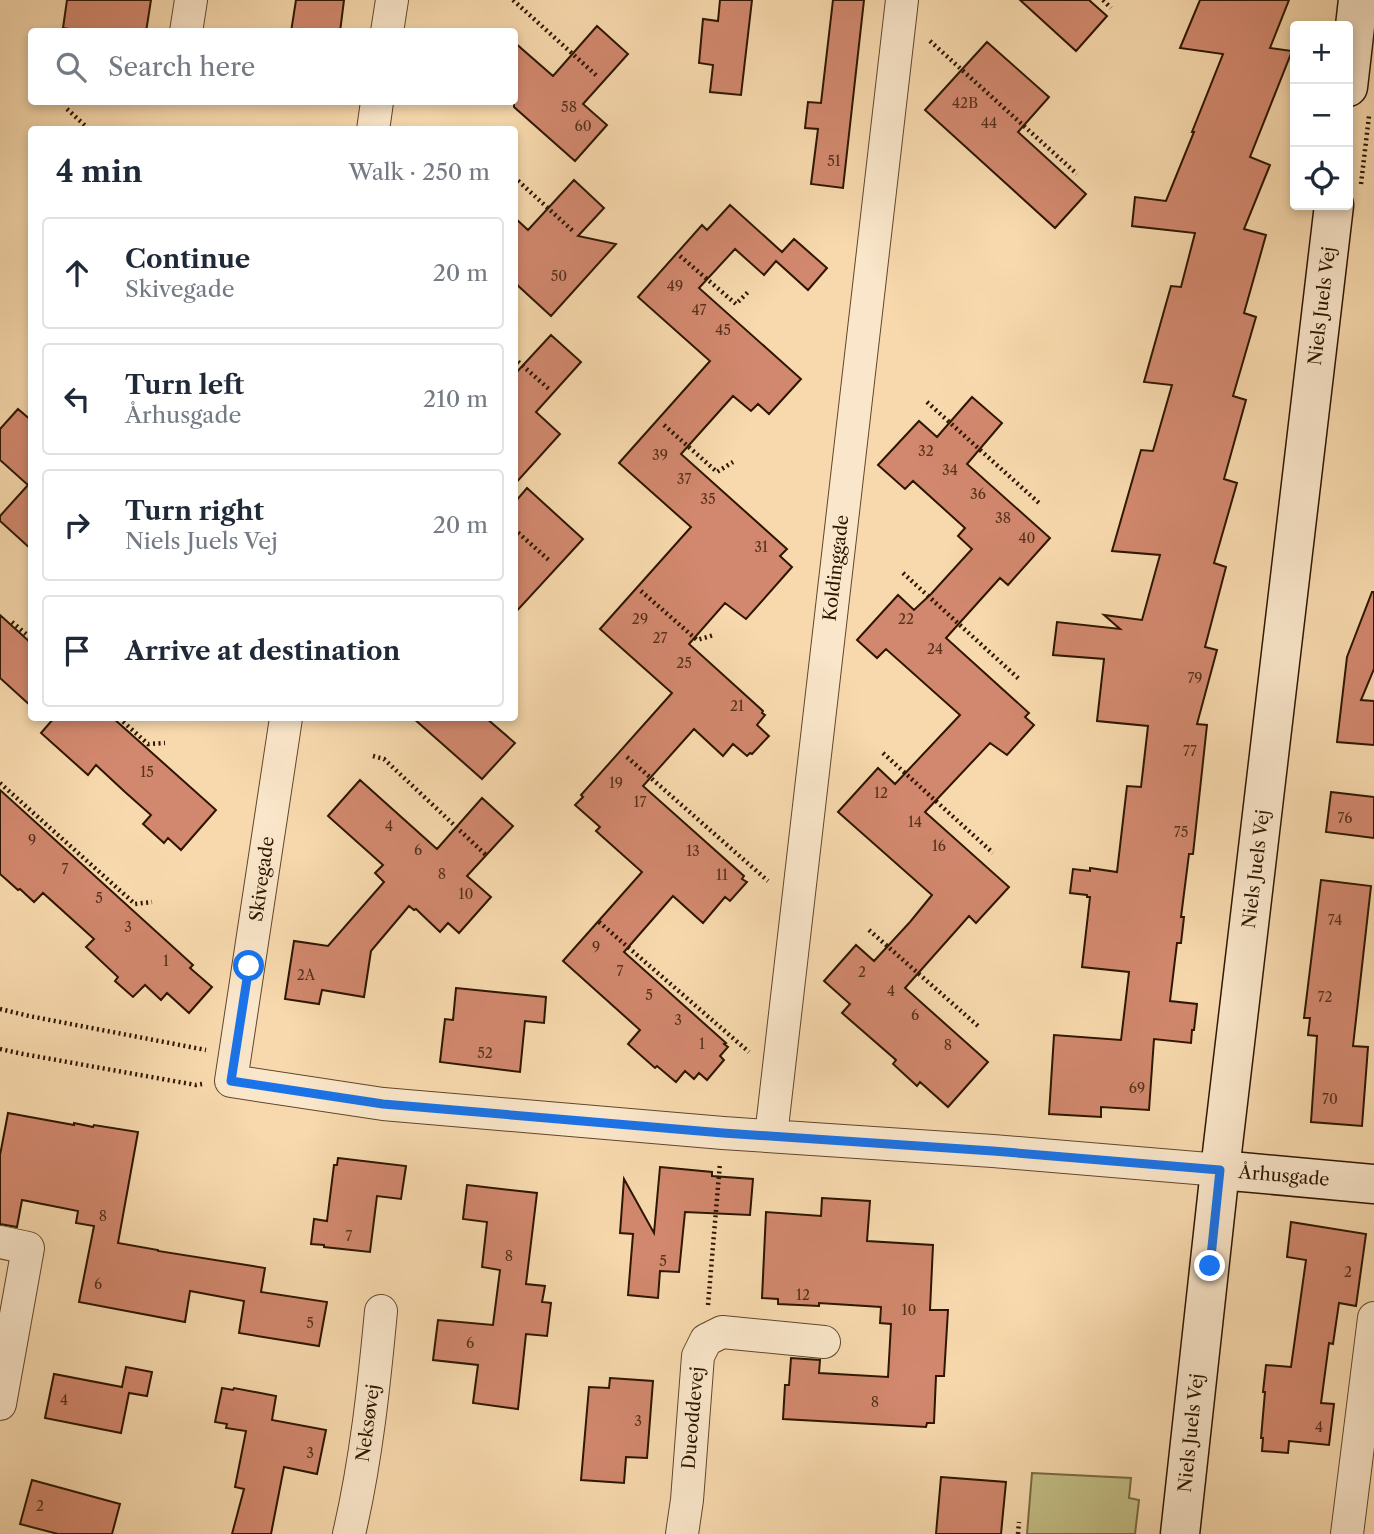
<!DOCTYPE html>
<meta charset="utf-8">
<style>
:root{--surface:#fff;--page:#f2f2f3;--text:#1f2937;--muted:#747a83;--line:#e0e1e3}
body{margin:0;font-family:"Libre Caslon Text",serif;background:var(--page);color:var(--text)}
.controls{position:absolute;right:21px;top:21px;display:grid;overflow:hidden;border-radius:7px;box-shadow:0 4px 10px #0003}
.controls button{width:63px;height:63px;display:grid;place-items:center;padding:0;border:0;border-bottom:2px solid var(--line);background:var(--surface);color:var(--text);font:35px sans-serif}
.stop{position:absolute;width:21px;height:21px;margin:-16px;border:5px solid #1a73e8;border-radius:50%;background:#fff}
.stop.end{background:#1a73e8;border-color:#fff;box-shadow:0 2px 7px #0008}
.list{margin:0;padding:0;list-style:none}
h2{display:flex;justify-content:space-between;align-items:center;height:91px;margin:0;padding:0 28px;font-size:30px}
h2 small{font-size:23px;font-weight:400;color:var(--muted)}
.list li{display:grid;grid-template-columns:46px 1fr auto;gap:21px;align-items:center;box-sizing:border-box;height:112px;margin:0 14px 14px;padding:0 14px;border:2px solid var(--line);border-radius:7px}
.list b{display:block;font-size:26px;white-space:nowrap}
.list p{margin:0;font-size:23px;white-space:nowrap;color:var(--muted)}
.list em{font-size:23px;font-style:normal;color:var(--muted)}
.icon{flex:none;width:38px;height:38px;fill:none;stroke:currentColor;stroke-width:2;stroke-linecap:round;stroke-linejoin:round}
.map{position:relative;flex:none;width:1374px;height:1534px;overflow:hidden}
.search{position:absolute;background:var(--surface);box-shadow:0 4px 10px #0003;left:28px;top:28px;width:490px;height:77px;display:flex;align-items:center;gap:18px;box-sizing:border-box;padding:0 24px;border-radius:7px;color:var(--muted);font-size:26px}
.panel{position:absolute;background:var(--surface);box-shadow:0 4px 10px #0003;left:28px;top:126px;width:490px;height:595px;border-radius:7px}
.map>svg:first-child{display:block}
.green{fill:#c3be85;stroke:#786a42;stroke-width:2}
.building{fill:#d2886e;stroke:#2d1600;stroke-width:2}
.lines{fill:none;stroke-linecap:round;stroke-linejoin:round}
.street-casing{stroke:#60472b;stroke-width:34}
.secondary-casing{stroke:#2d1600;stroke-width:41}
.path{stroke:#2d1600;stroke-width:4.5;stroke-dasharray:2 3.5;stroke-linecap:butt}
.street{stroke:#fae6ca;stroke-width:32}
.secondary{stroke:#fae6ca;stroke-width:38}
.route{stroke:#1a73e8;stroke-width:9}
.labels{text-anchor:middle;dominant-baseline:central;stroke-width:7;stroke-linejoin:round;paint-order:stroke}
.number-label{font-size:14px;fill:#56321c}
.street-label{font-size:18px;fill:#2d1600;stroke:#fae6ca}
</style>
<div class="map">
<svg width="1374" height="1534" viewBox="0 0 1374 1534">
<rect width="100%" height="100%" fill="#f7d9ad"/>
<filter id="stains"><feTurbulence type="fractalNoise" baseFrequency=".00286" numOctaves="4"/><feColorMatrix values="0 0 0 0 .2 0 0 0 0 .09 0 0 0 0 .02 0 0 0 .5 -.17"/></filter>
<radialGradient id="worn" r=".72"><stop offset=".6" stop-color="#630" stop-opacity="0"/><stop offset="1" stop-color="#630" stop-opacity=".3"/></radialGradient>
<path class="green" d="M1032 1473 1131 1478 1129 1498 1139 1500 1135 1534H1027Z"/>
<path class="building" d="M67 0H151L146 32H86L63 28Z
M296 0H344L340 32H291Z
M720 0H752L741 95 710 92 713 65 699 63 703 19 718 21Z
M833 0H864L843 188 811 184 818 129 805 128 808 102 821 103Z
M1020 0H1089L1107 16 1076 51Z
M1200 0H1289L1270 48 1292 51 1250 157 1270 165 1244 229 1266 235 1244 313 1256 317 1233 396 1246 400 1224 479 1237 483 1214 563 1226 567 1205 647 1217 650 1197 724 1207 725 1193 854H1189L1181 917H1184L1181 943H1177L1170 1001 1197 1004 1194 1030H1192L1191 1043 1154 1039 1149 1110 1101 1107V1117L1049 1114 1054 1035 1121 1040 1129 972 1082 967 1090 897H1087V895L1070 893 1073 869 1090 871V868L1117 872 1127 786 1141 787 1148 726 1097 721 1104 659 1053 655 1057 622 1120 629 1104 615 1142 620 1160 555 1112 551 1141 450 1153 451 1172 385 1144 382 1171 286 1181 287 1195 233 1132 226 1135 197 1166 201 1194 132H1192L1223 54 1180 48Z
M597 26 628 54 583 104 607 125 575 161 514 107V42L553 76Z
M987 42 1049 97 1018 132 1086 194 1055 228 925 110Z
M574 180 604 208 578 236 616 244 551 316 514 282V217L528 230Z
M730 205 782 252 794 239 827 268 808 290 776 261 764 275 735 249 699 288 801 379 769 414 758 404 751 411 733 396 681 454 787 549 780 556 792 567 746 619 725 603 689 644 763 711 762 713 765 715 757 725 769 736 752 754 750 753 747 756 733 744 723 756 694 729 643 786 744 876 742 879 747 882 730 901 725 897 703 923 673 896 624 952 726 1043 724 1044 728 1047 720 1056 724 1060 707 1080 699 1073 694 1079 685 1071 676 1082 657 1066 655 1068 628 1044 640 1030 563 961 642 872 596 831 600 827 575 805 583 797 581 795 672 693 600 629 691 527 619 463 710 361 638 297 702 225 707 230Z
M551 335 581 362 536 412 560 434 514 485V375Z
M972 397 1002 423 967 464 1050 538 1008 585 1000 578 946 638 1029 713 1025 717 1034 725 1007 755 990 743 925 812 1009 887 976 923 969 916 905 988 988 1062 948 1107 920 1082 917 1086 893 1064 896 1060 842 1013 850 1004 824 981 856 945 874 961 910 922 932 895 838 812 878 768 895 784 960 715 886 649 877 658 857 640 898 595 914 610 931 594 972 549 958 536 965 528 913 481 905 489 878 465 919 421 937 437Z
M18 409 32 421V550L0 521V516L28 485 0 460V429Z
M527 488 583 539 514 614 515 502Z
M1372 592H1374V669L1361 700 1374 701V745L1337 742 1347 657Z
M0 615 32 644V707L0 678Z
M54 718H113L216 810 181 850 168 838 164 843 143 824 151 815 125 792 96 765 88 775 41 733Z
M413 718H486L515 743 482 779Z
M360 780 437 849 482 798 513 826 467 876 491 897 459 933 448 923 440 932 416 909 414 910 409 906 371 951 364 997 322 990 319 1004 285 999 294 941 328 946 384 882 375 873 383 865 328 816Z
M0 790 193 965 190 968 212 987 189 1013 167 993 161 1000 145 985 133 997 115 981 118 977 86 947 94 939 43 893 34 902 20 889 18 890 0 874Z
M1331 792 1374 797V838L1326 832Z
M1321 880 1371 886 1353 1046 1368 1047 1362 1126 1311 1122 1317 1036 1308 1035 1310 1018H1304Z
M456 988 546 997 544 1023 525 1021 520 1072 440 1062 445 1019 453 1020Z
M8 1113 74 1125V1123L93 1127 94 1125 138 1132 118 1243 158 1250V1251L265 1268 261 1292 327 1302 319 1346 239 1333 244 1301 190 1291 185 1322 79 1302 94 1226 76 1223 78 1211 22 1200 17 1227 0 1224V1155Z
M338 1158 406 1166 401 1199 377 1196 370 1252 324 1247V1245L311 1244 314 1219 327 1221 334 1165H337Z
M660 1167 712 1172V1176L753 1179 750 1215 685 1212 679 1272 660 1271 658 1298 628 1295 633 1234 620 1233 624 1179 654 1233Z
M467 1185 537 1193 526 1284 545 1286 542 1302 551 1303 547 1336 526 1334 518 1409 473 1403 478 1365 433 1360 438 1320 493 1325 500 1270 482 1267 487 1222 463 1219Z
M822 1198 870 1201 867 1241 933 1245 930 1310H948L944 1376H936L934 1423H927L926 1427 783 1419 785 1385H789L791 1358 820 1360 819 1373 888 1377 891 1324 880 1323 881 1307 819 1303V1306L778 1304V1299L762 1298 766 1212 821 1216Z
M1291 1222 1366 1234 1356 1306 1339 1303 1333 1344 1329 1343 1321 1403 1334 1404 1329 1445 1289 1441 1288 1453 1262 1451 1263 1438H1261L1265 1392H1263L1266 1365 1291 1367 1306 1260 1287 1257Z
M126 1367 152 1372 147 1396 129 1393 121 1433 45 1418 54 1374 122 1387Z
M610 1378 653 1381 647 1458 626 1457 624 1483 581 1480 589 1387 609 1388Z
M222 1388 233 1390 234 1388 276 1396 272 1420 326 1430 317 1474 284 1467 271 1534H232L244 1489 235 1487 246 1431 226 1428 227 1424 215 1422Z
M941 1477 1006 1482 1001 1534H936Z
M32 1480 120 1504 112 1534H58L20 1524Z"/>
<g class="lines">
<g class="street-casing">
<path id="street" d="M186 32 191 0
M387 32 392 0
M373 130 377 102
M286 718 231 1081 383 1104 723 1133 993 1151 1220 1170
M771 1136 902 0
M0 1242 28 1248 0 1404
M349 1534C366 1461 374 1386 381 1311
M682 1534 687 1500 698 1356 706 1340 722 1332 824 1342
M1347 1534 1374 1318"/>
</g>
<g class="secondary-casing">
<path id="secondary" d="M1348 87 1358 0
M1220 1170 1374 1184
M1180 1534 1220 1170 1334 205"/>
</g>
<path class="path" d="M513 0 597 76
M1103 0 1111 8
M930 41 1077 174
M67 109 90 130
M514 177 574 232
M1361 184 1369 116
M680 256 736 304 749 291
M514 358 550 390
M927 402 1039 503
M664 425 717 472 733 462
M514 529 551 562
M903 573 1019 679
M641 591 697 640 714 635
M12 622 32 639
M119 718 148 744 165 743
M883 753 993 853
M373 756 384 759 487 856
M627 757 768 881
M0 783 135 904 152 902
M599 922 749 1052
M869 930 978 1026
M0 1009 29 1016 206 1050
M0 1049 23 1054 196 1085 202 1084
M708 1305 720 1163
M1018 1534 1019 1522"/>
<use href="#street" class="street"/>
<use href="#secondary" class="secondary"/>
</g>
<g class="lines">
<path class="route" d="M249 966 231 1081 383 1104 723 1133 993 1151 1220 1170 1210 1266"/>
</g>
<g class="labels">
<g class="number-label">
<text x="965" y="103">42B</text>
<text x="569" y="107">58</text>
<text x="989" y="123">44</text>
<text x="583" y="126">60</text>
<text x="834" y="161">51</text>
<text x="559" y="276">50</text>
<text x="675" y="286">49</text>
<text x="699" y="310">47</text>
<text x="723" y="330">45</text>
<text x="926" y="451">32</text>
<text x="660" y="455">39</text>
<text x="950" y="470">34</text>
<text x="684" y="479">37</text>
<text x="978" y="494">36</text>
<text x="708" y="499">35</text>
<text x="1003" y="518">38</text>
<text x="1027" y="538">40</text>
<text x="761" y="547">31</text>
<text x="640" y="619">29</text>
<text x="906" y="619">22</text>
<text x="660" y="638">27</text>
<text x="935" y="649">24</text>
<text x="684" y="663">25</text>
<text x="1195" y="678">79</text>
<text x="737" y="706">21</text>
<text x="1190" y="751">77</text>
<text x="147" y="772">15</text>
<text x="616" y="783">19</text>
<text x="881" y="793">12</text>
<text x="640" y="802">17</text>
<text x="1345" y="818">76</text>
<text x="915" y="822">14</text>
<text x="389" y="826">4</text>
<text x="1181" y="832">75</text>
<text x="32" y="840">9</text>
<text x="939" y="846">16</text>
<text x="418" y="850">6</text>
<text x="693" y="851">13</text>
<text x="65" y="869">7</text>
<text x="442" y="874">8</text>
<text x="722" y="875">11</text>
<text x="466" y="894">10</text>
<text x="99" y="898">5</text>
<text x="1335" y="920">74</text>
<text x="128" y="927">3</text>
<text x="596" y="947">9</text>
<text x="166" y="961">1</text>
<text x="620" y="971">7</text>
<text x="862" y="972">2</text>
<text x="306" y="975">2A</text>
<text x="891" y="991">4</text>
<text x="649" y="995">5</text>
<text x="1325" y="997">72</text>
<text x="915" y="1015">6</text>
<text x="678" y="1020">3</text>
<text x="702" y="1044">1</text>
<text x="948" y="1045">8</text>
<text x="485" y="1053">52</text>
<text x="1137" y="1088">69</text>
<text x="1330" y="1099">70</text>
<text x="103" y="1216">8</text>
<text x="349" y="1236">7</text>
<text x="509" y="1256">8</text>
<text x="663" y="1261">5</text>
<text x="1348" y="1272">2</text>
<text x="98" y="1284">6</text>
<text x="803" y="1295">12</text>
<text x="909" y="1310">10</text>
<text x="310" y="1323">5</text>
<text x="470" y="1343">6</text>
<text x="64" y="1400">4</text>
<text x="875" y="1402">8</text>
<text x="638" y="1421">3</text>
<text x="1319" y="1427">4</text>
<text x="310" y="1453">3</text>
<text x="40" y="1506">2</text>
</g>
<g class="street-label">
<text transform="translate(1322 306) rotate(-83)">Niels Juels Vej</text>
<text transform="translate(836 568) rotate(-83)">Koldinggade</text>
<text transform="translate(1256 869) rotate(-83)">Niels Juels Vej</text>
<text transform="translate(262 879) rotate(-82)">Skivegade</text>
<text transform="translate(1284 1176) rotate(5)">Århusgade</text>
<text transform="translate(693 1418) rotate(-85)">Dueoddevej</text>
<text transform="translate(368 1423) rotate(-82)">Neksøvej</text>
<text transform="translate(1191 1433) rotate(-84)">Niels Juels Vej</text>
</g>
</g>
<rect width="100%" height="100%" filter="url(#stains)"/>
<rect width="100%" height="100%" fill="url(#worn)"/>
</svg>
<div class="controls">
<button>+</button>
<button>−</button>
<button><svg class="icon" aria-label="locate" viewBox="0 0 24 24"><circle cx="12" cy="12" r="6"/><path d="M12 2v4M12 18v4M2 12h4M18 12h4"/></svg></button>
</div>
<div class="stop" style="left:249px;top:966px"></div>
<div class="stop end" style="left:1210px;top:1266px"></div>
<div class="search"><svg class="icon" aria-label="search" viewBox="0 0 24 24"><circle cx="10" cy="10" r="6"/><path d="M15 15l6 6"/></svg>Search here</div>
<section class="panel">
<h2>4 min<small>Walk · 250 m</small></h2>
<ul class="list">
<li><svg class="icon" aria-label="ahead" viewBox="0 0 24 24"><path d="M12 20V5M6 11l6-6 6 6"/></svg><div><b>Continue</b><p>Skivegade</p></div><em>20 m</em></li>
<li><svg class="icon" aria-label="left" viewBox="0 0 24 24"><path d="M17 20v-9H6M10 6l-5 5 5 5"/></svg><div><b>Turn left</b><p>Århusgade</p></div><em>210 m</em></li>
<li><svg class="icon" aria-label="right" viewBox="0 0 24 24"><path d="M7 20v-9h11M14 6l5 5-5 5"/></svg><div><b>Turn right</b><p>Niels Juels Vej</p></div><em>20 m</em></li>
<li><svg class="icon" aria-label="arrive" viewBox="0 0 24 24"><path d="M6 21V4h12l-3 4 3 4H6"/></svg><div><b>Arrive at destination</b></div></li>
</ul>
</section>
</div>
